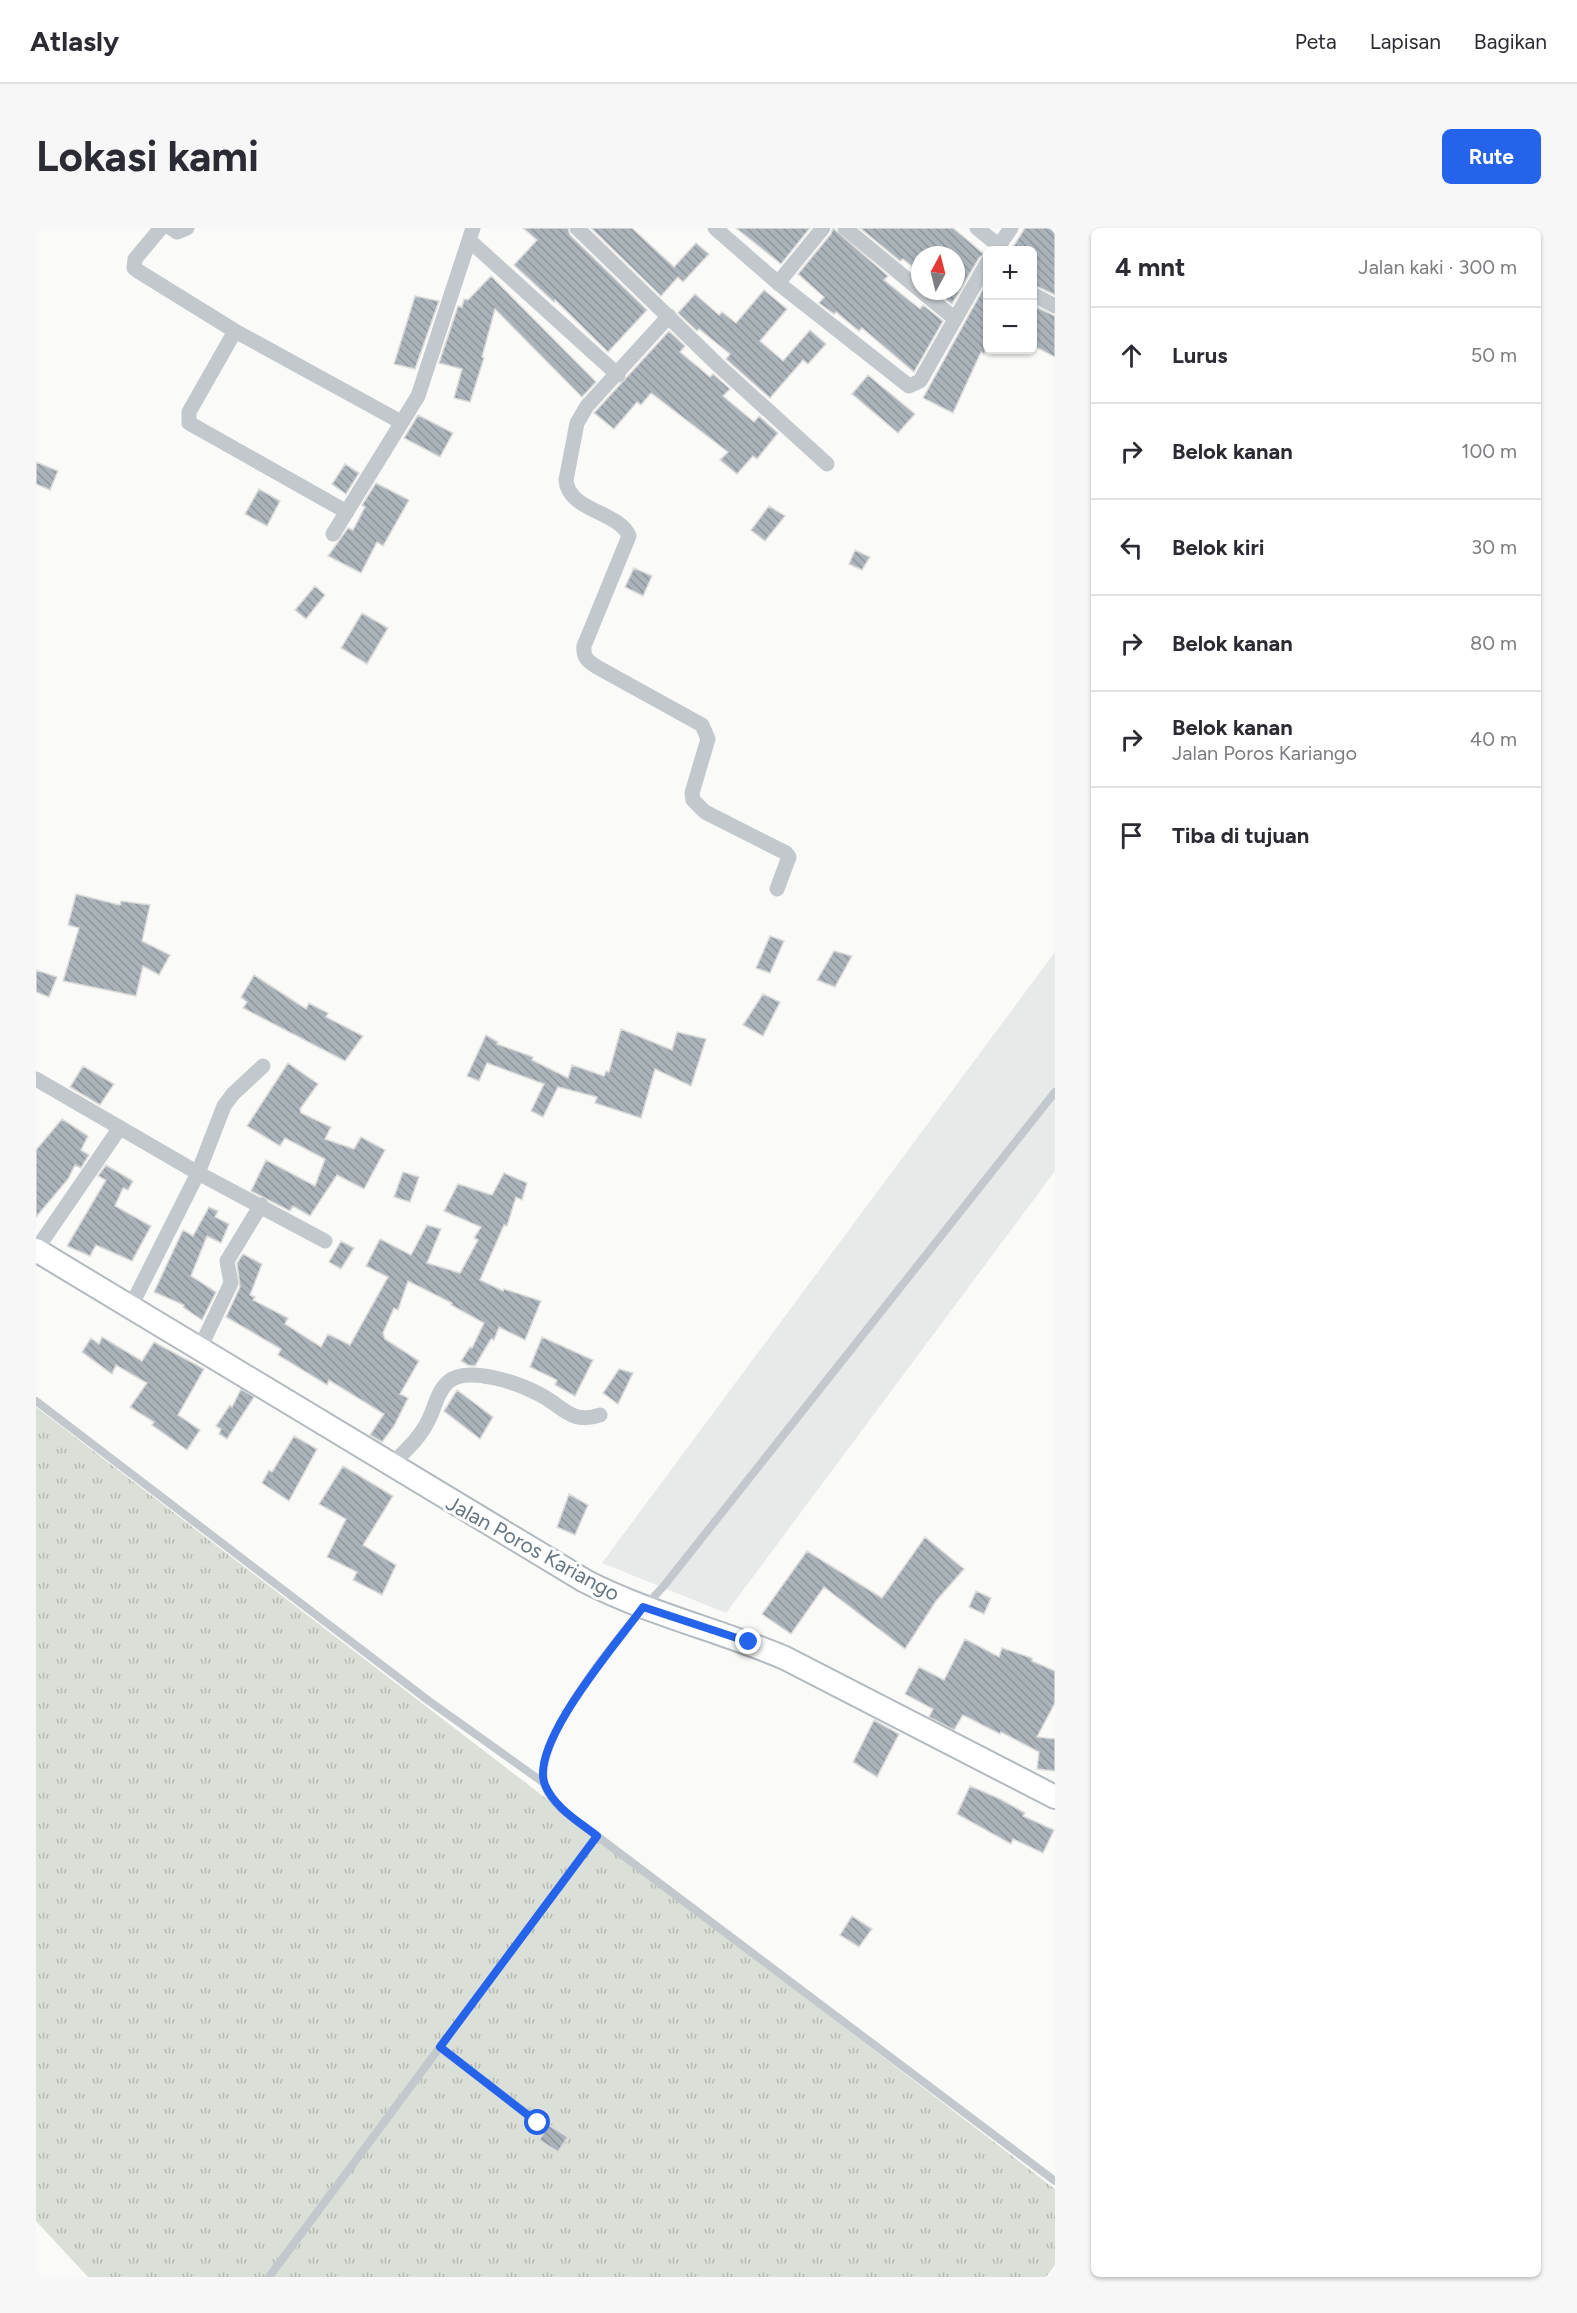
<!DOCTYPE html>
<html lang="id">
<meta charset="utf-8">
<style>
:root{--surface:#fff;--page:#f7f7f7;--text:#2b2b33;--muted:#7c7c81;--line:#e1e1e2;--accent:#2563eb}
body{margin:0;font-family:Figtree,sans-serif;background:var(--page);color:var(--text)}
.controls{position:absolute;right:18px;top:18px;display:grid;overflow:hidden;border-radius:9px;box-shadow:0 2px 4px #0004}
.controls button{width:54px;height:54px;display:grid;place-items:center;padding:0;border:0;border-bottom:2px solid var(--line);background:var(--surface);color:var(--text);font:30px sans-serif}
.compass{position:absolute;left:875px;top:18px;width:54px;height:54px;border-radius:50%;background:var(--surface);box-shadow:0 2px 4px #0004;rotate:7deg}
.stop{position:absolute;width:18px;height:18px;margin:-14px;border:4px solid #2563eb;border-radius:50%;background:#fff}
.stop.end{background:#2563eb;border-color:#fff;box-shadow:0 2px 6px #0008}
.list{margin:0;padding:0;list-style:none}
h2{display:flex;justify-content:space-between;align-items:center;height:78px;margin:0;padding:0 24px;font-size:26px}
h2 small{font-size:20px;font-weight:400;color:var(--muted)}
.list li{display:grid;grid-template-columns:39px 1fr auto;gap:18px;align-items:center;box-sizing:border-box;height:96px;padding:0 24px;border-top:2px solid var(--line)}
.list b{display:block;font-size:22px;white-space:nowrap}
.list p{margin:0;font-size:20px;white-space:nowrap;color:var(--muted)}
.list em{font-size:20px;font-style:normal;color:var(--muted)}
.icon{flex:none;width:33px;height:33px;fill:none;stroke:currentColor;stroke-width:2;stroke-linecap:round;stroke-linejoin:round}
.map{position:relative;flex:none;width:1019px;height:2049px;overflow:hidden;border-radius:9px}
header{display:flex;align-items:center;gap:36px;box-sizing:border-box;height:84px;padding:0 30px;background:var(--surface);border-bottom:2px solid var(--line)}
header strong{font-size:28px}
nav{display:flex;gap:33px;margin-inline-start:auto;font-size:21px}
.intro{display:flex;align-items:center;justify-content:space-between;box-sizing:border-box;height:144px;padding:0 36px}
h1{margin:0;font-size:42px}
.button{padding:15px 27px;border-radius:9px;background:var(--accent);color:#fff;font-size:21px;font-weight:700}
main{display:flex;gap:36px;padding:0 36px}
aside{flex:1;background:var(--surface);border-radius:9px;box-shadow:0 2px 4px #0004}
.map>svg:first-child{display:block}
.built{fill:#e8e9e9}
.grass{fill:url(#grass-tufts)}
.building{fill:url(#building-back-hatch);stroke:#dcdcda;stroke-width:1.5}
.lines{fill:none;stroke-linecap:round;stroke-linejoin:round}
.secondary-casing{stroke:#b3babf;stroke-width:26}
.service{stroke:#c3c8cc;stroke-width:8}
.minor{stroke:#c3c8cc;stroke-width:15}
.secondary{stroke:#fff;stroke-width:22}
.route{stroke:#2563eb;stroke-width:8}
.labels{text-anchor:middle;dominant-baseline:central;stroke-width:6;stroke-linejoin:round;paint-order:stroke}
.street-label{font-size:21px;fill:#657683;stroke:#fff}
</style>
<header>
<strong>Atlasly</strong>
<nav><a>Peta</a><a>Lapisan</a><a>Bagikan</a></nav>
</header>
<div class="intro"><h1>Lokasi kami</h1><a class="button">Rute</a></div>
<main>
<div class="map">
<svg width="1019" height="2049" viewBox="0 0 1019 2049">
<defs>
<pattern id="grass-tufts" width="24" height="20" patternUnits="userSpaceOnUse" patternTransform="scale(1.5)"><rect width="24" height="20" fill="#dadfd7"/><path d="M3 7l-1-3M5 7V3M7 7l1-3M15 17l-1-3M17 17v-4M19 17l1-3" fill="none" stroke="#b4b9b4"/></pattern>
<pattern id="building-back-hatch" width="6" height="6" patternUnits="userSpaceOnUse" patternTransform="scale(1.5)"><rect width="6" height="6" fill="#aab3b9"/><path d="M-1 5l2 2M0 0l6 6M5-1l2 2" fill="none" stroke="#8e969c"/></pattern>
</defs>
<rect width="100%" height="100%" fill="#fafaf8"/>
<path class="built" d="M1019 724V943L690 1385 566 1335Z"/>
<path class="grass" d="M0 1179 1019 1961V2037L1010 2049H52L0 1993Z"/>
<path class="building" d="M487 0H532L534 7 611 82 572 124 519 72 518 74 478 37 501 12Z
M555 0H596L638 39 660 15 673 26 647 54 642 49 625 68Z
M700 0H774L745 36Z
M797 0 852 48 848 52 884 81 887 77 907 93 878 144 826 100 823 103 800 84 798 86 783 75 788 69 762 46 795 6Z
M824 0H917L948 26 943 30 916 76 900 63H920V27H884V45L867 31 864 33Z
M989 0H1019V67L996 56V22H975Z
M455 48 560 154 546 169 459 81 446 129 448 130 434 174 418 170 426 141 403 135 422 78 426 79 428 71 432 72Z
M951 54V118L948 126 945 124 917 185 887 170Z
M728 62 751 81 724 113 747 133 774 102 790 116 772 136 767 132 734 170 690 131 694 126 663 101 661 103 642 85 659 66 683 87 686 84 700 95Z
M379 68 403 73 379 141 358 136Z
M996 77 1019 88V129L996 117Z
M633 103 649 118 644 124 674 149 677 146 694 161 687 168 718 194 723 188 742 205 721 231 717 228 701 246 684 232 692 224 615 165 605 177 601 174 578 201 558 185Z
M832 147 879 186 862 205 816 166Z
M382 187 417 205 404 229 368 210Z
M0 234 22 243 14 262 0 256Z
M309 236 323 245 310 266 296 256Z
M340 255 373 272 347 318 341 314 325 345 292 328 312 300 317 302 329 279 326 277Z
M223 261 244 273 231 298 209 286Z
M733 278 749 288 729 313 715 302Z
M819 322 834 329 826 342 813 336Z
M598 340 616 348 607 368 589 359Z
M279 358 289 367 270 391 259 382Z
M326 385 352 400 331 436 305 420Z
M40 666 84 677 85 673 114 677 106 713 134 727 123 747 107 738 100 768 27 753 43 700 32 697Z
M734 708 748 713 734 745 720 740Z
M798 723 816 728 799 759 781 752Z
M0 742 21 749 13 769 0 764Z
M218 747 270 781 273 775 292 785 290 789 327 808 309 833 207 780 211 774 205 769Z
M727 766 744 774 727 808 707 797Z
M585 801 636 822 641 804 670 811 655 858 619 841 605 890 559 875 561 869 522 859 507 889 495 883 508 856 451 835 443 853 431 848 450 807 462 814 461 816 497 829 496 832 532 850 536 837 568 848 570 843 573 844Z
M252 835 282 856 264 881 265 885 295 899 289 911 318 921 325 909 349 922 328 961 301 947 274 988 257 978 254 983 215 963 230 932 279 958 289 931 249 910 244 918 211 898Z
M47 838 78 856 64 877 34 859Z
M26 891 52 908 45 922 53 927 45 940 39 937 32 951 0 989V922Z
M70 937 97 953 92 962 87 960 79 978 115 998 96 1033 60 1017 54 1028 31 1018 70 952 62 948Z
M367 944 383 949 374 974 358 969Z
M468 945 491 955 486 972 480 969 471 998 468 997 444 1052 467 1063 468 1061 505 1073 489 1112 463 1099 458 1112 455 1111 439 1138 432 1137 425 1133 434 1119 436 1120 448 1095 415 1077 416 1075 372 1053 362 1082 358 1080 347 1105 349 1111 383 1133 364 1166 372 1170 358 1198 346 1214 334 1207 348 1186 293 1152 291 1157 242 1127 245 1121 190 1089 204 1059 201 1035 207 1026 226 1036 214 1067 219 1069 217 1072 252 1090 249 1096 285 1119 292 1106 314 1117 352 1049 330 1038 344 1011 375 1027 391 997 405 1001 391 1035 424 1045 442 1012 438 1010 445 999 408 983 422 956 456 967Z
M173 979 182 983 179 989 193 996 185 1015 171 1008 155 1048 180 1064 166 1092 147 1079 148 1077 118 1064 147 1002 157 1008Z
M305 1013 318 1020 305 1041 293 1034Z
M66 1109 106 1133 118 1114 168 1141 142 1187 164 1202 151 1222 116 1197 118 1194 94 1179 111 1155 80 1137 76 1146 46 1124 55 1110 63 1116Z
M506 1109 557 1132 539 1168 519 1157 521 1152 494 1139Z
M583 1141 597 1145 582 1176 567 1165Z
M205 1161 218 1169 191 1211 183 1206 185 1201 180 1198 194 1177 196 1179Z
M421 1162 457 1189 444 1211 408 1183Z
M258 1208 281 1221 253 1273 226 1255 233 1242 236 1244Z
M307 1238 357 1268 327 1317 360 1337 346 1367 317 1352 321 1344 291 1329 310 1291 283 1276Z
M533 1266 552 1277 539 1307 521 1299Z
M889 1309 928 1341 900 1373 869 1421 788 1359 755 1406 726 1386 771 1323 846 1370Z
M940 1363 955 1370 948 1386 933 1379Z
M929 1411 963 1429 966 1420 996 1430V1433L1019 1443V1475L1001 1509 1019 1511V1543L1001 1541 1003 1524 965 1504 964 1506 927 1487 918 1502 893 1489 897 1481 869 1466 883 1439 908 1452Z
M838 1492 863 1506 841 1549 817 1534Z
M934 1558 964 1571 989 1585 987 1588 1018 1602 1007 1625 977 1611 975 1616 921 1586Z
M816 1688 836 1701 823 1719 804 1707Z
M513 1897 532 1909 522 1924 503 1912Z"/>
<g class="lines">
<g class="secondary-casing">
<path id="secondary" d="M0 1022 549 1353C613 1386 683 1402 749 1430L1019 1569"/>
</g>
<path class="service" d="M1019 864 627 1359C594 1393 499 1506 508 1554 512 1577 543 1594 561 1608L1019 1953
M0 1173 393 1473 508 1555
M404 1819 503 1895
M233 2049 561 1608"/>
<path class="minor" d="M125 0 99 31 98 40 102 43 199 103 365 194
M135 0 141 4 151 0
M541 0 682 137 791 236
M679 0 742 55 873 158 884 153 951 35
M809 0 884 62
M941 0 963 18
M433 12 582 147
M960 22 975 0
M742 55 787 0
M885 63 918 90
M996 66 1019 78
M633 88 551 178 541 195 530 252C532 283 584 284 593 308L548 418C547 430 552 433 561 439L666 497 672 511 656 565 657 572 669 584 750 625 753 629 741 661
M199 103 153 184V195L311 284
M297 306 382 168 437 0
M0 851 162 945 289 1013
M0 1022 83 901
M94 1080 162 945 188 878 197 866 227 838
M164 1120 195 1055 191 1033 225 977
M355 1237C369 1223 385 1209 393 1191 399 1179 401 1164 412 1154 431 1137 482 1155 503 1166 527 1178 535 1197 564 1187"/>
<use href="#secondary" class="secondary"/>
</g>
<g class="lines">
<path class="route" d="M502 1895 404 1819 561 1608C542 1593 519 1580 509 1557 492 1516 583 1413 607 1379L713 1414"/>
</g>
<g class="labels">
<g class="street-label">
<text transform="translate(497 1320) rotate(29)">Jalan Poros Kariango</text>
</g>
</g>
</svg>
<div class="controls">
<button>+</button>
<button>−</button>
</div>
<svg class="compass" viewBox="-18 -18 36 36"><path d="M0-13l5 13h-10z" fill="#e53935"/><path d="M0 13l5-13h-10z" fill="#7c7c81"/></svg>
<div class="stop" style="left:502px;top:1895px"></div>
<div class="stop end" style="left:713px;top:1414px"></div>
</div>
<aside>
<h2>4 mnt<small>Jalan kaki · 300 m</small></h2>
<ul class="list">
<li><svg class="icon" aria-label="ahead" viewBox="0 0 24 24"><path d="M12 20V5M6 11l6-6 6 6"/></svg><div><b>Lurus</b></div><em>50 m</em></li>
<li><svg class="icon" aria-label="right" viewBox="0 0 24 24"><path d="M7 20v-9h11M14 6l5 5-5 5"/></svg><div><b>Belok kanan</b></div><em>100 m</em></li>
<li><svg class="icon" aria-label="left" viewBox="0 0 24 24"><path d="M17 20v-9H6M10 6l-5 5 5 5"/></svg><div><b>Belok kiri</b></div><em>30 m</em></li>
<li><svg class="icon" aria-label="right" viewBox="0 0 24 24"><path d="M7 20v-9h11M14 6l5 5-5 5"/></svg><div><b>Belok kanan</b></div><em>80 m</em></li>
<li><svg class="icon" aria-label="right" viewBox="0 0 24 24"><path d="M7 20v-9h11M14 6l5 5-5 5"/></svg><div><b>Belok kanan</b><p>Jalan Poros Kariango</p></div><em>40 m</em></li>
<li><svg class="icon" aria-label="arrive" viewBox="0 0 24 24"><path d="M6 21V4h12l-3 4 3 4H6"/></svg><div><b>Tiba di tujuan</b></div></li>
</ul>
</aside>
</main>
